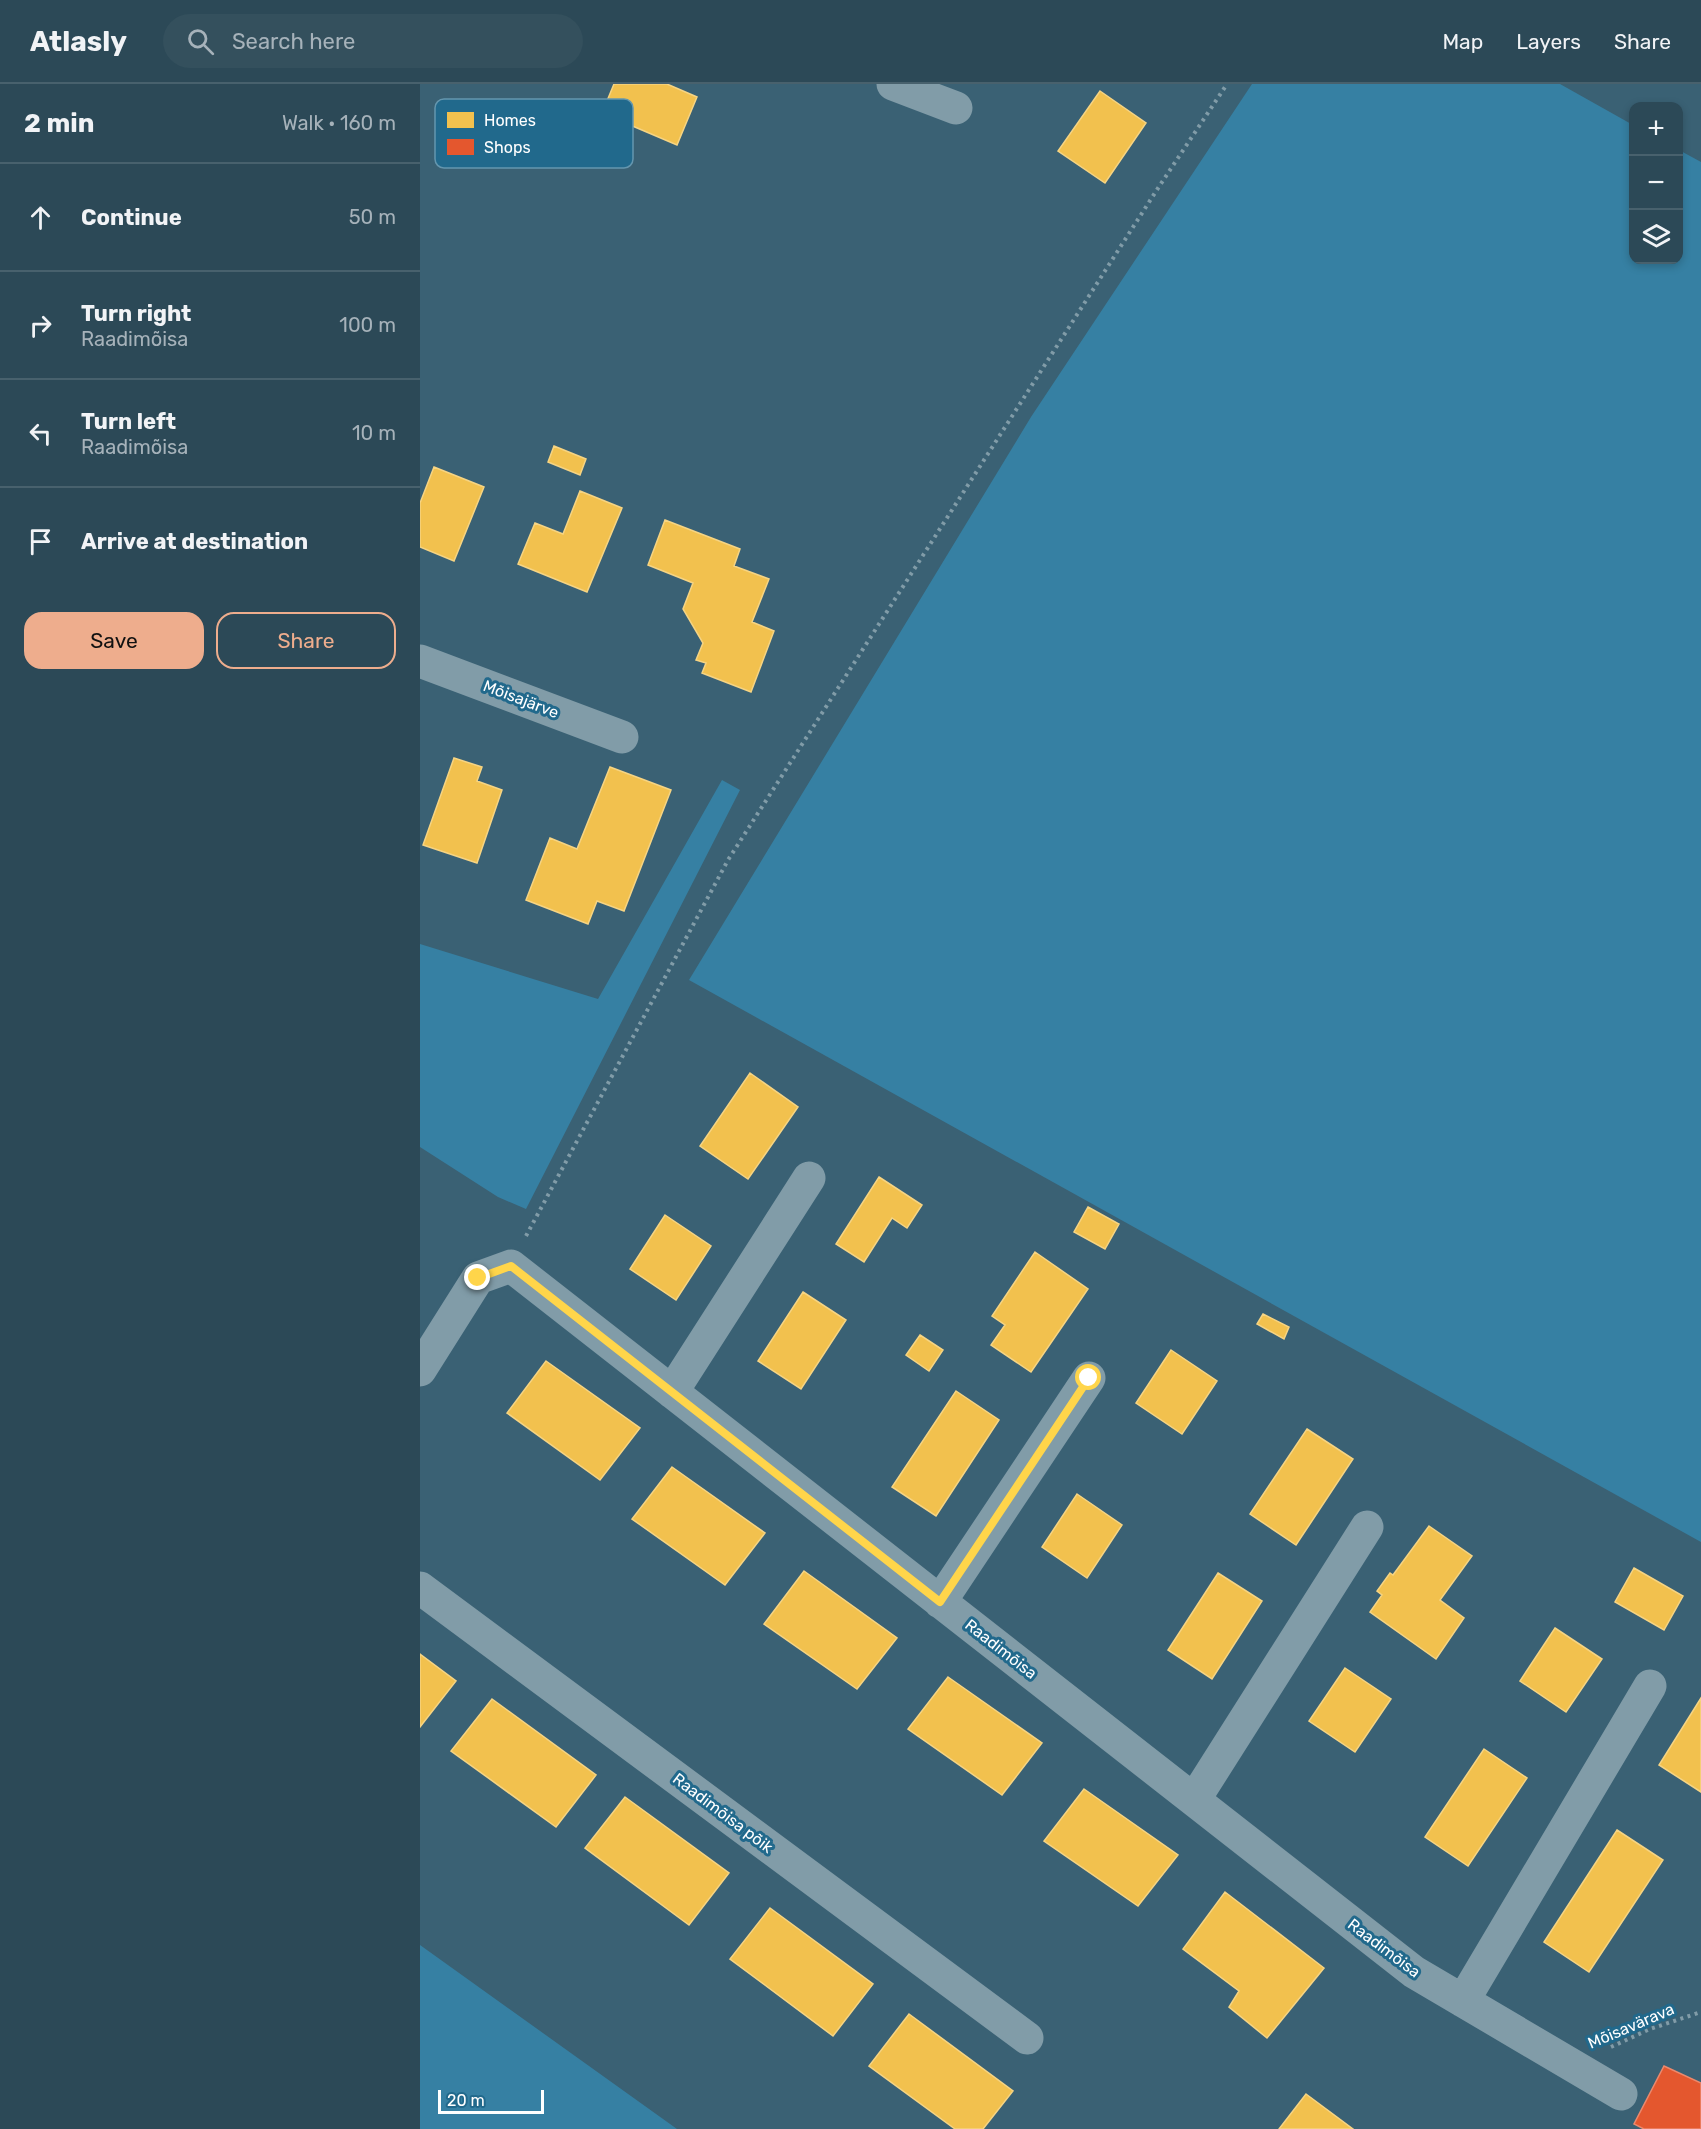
<!DOCTYPE html>
<meta charset="utf-8">
<style>
:root{--surface:#2c4957;--page:#34505d;--text:#f1f3f6;--muted:#a6b2ba;--line:#48616d;--accent:#eead8d}
body{margin:0;font-family:Rubik,sans-serif;background:var(--page);color:var(--text)}
.controls{position:absolute;right:18px;top:18px;display:grid;overflow:hidden;border-radius:12px;box-shadow:0 3px 9px #0003}
.controls button{width:54px;height:54px;display:grid;place-items:center;padding:0;border:0;border-bottom:2px solid var(--line);background:var(--surface);color:var(--text);font:30px sans-serif}
.scale{position:absolute;left:18px;bottom:15px;width:106px;box-sizing:border-box;padding-left:6px;border:3px solid #fff;border-top:0;font-size:16px;line-height:21px;white-space:nowrap;color:#fff;-webkit-text-stroke:4px #21698c;paint-order:stroke}
.stop{position:absolute;width:18px;height:18px;margin:-14px;border:4px solid #ffd54a;border-radius:50%;background:#fff}
.stop.end{background:#ffd54a;border-color:#fff;box-shadow:0 2px 6px #0008}
.list{margin:0;padding:0;list-style:none}
h2{display:flex;justify-content:space-between;align-items:center;height:78px;margin:0;padding:0 24px;font-size:26px}
h2 small{font-size:20px;font-weight:400;color:var(--muted)}
.list li{display:grid;grid-template-columns:39px 1fr auto;gap:18px;align-items:center;box-sizing:border-box;height:108px;padding:0 24px;border-top:2px solid var(--line)}
.list b{display:block;font-size:22px;white-space:nowrap}
.list p{margin:0;font-size:20px;white-space:nowrap;color:var(--muted)}
.list em{font-size:20px;font-style:normal;color:var(--muted)}
.actions{display:flex;gap:12px;padding:18px 24px}
.actions a{flex:1;padding:14px 0;border:2px solid var(--accent);border-radius:18px;text-align:center;font-size:21px;color:var(--accent)}
.actions .main{background:var(--accent);color:#111}
.icon{flex:none;width:33px;height:33px;fill:none;stroke:currentColor;stroke-width:2;stroke-linecap:round;stroke-linejoin:round}
.map{position:relative;flex:none;width:1281px;height:2045px;overflow:hidden}
header{display:flex;align-items:center;gap:36px;box-sizing:border-box;height:84px;padding:0 30px;background:var(--surface);border-bottom:2px solid var(--line)}
header strong{font-size:28px}
nav{display:flex;gap:33px;margin-inline-start:auto;font-size:21px}
.search{width:420px;height:54px;background:var(--page);display:flex;align-items:center;gap:15px;box-sizing:border-box;padding:0 21px;border-radius:33px;color:var(--muted);font-size:22px}
main{display:flex}
aside{flex:1;background:var(--surface)}
.map>svg:first-child{display:block}
.green{fill:#3680a3}
.homes{fill:#f2c14e;stroke:#f6d483;stroke-width:1.5}
.shops{fill:#e4572e;stroke:#ec896d;stroke-width:1.5}
.lines{fill:none;stroke-linecap:round;stroke-linejoin:round}
.path{stroke:#819ca8;stroke-width:4;stroke-dasharray:3 4.5;stroke-linecap:butt}
.minor{stroke:#819ca8;stroke-width:33}
.route{stroke:#ffd54a;stroke-width:8}
.labels{text-anchor:middle;dominant-baseline:central;stroke-width:6;stroke-linejoin:round;paint-order:stroke}
.street-label{font-size:16px;fill:#fff;stroke:#21698c}
.key{fill:#21698c;stroke:#6496ae;stroke-width:1.5}
.key-label{font-size:16px;fill:#fff}
</style>
<header>
<strong>Atlasly</strong>
<div class="search"><svg class="icon" aria-label="search" viewBox="0 0 24 24"><circle cx="10" cy="10" r="6"/><path d="M15 15l6 6"/></svg>Search here</div>
<nav><a>Map</a><a>Layers</a><a>Share</a></nav>
</header>
<main>
<aside>
<h2>2 min<small>Walk · 160 m</small></h2>
<ul class="list">
<li><svg class="icon" aria-label="ahead" viewBox="0 0 24 24"><path d="M12 20V5M6 11l6-6 6 6"/></svg><div><b>Continue</b></div><em>50 m</em></li>
<li><svg class="icon" aria-label="right" viewBox="0 0 24 24"><path d="M7 20v-9h11M14 6l5 5-5 5"/></svg><div><b>Turn right</b><p>Raadimõisa</p></div><em>100 m</em></li>
<li><svg class="icon" aria-label="left" viewBox="0 0 24 24"><path d="M17 20v-9H6M10 6l-5 5 5 5"/></svg><div><b>Turn left</b><p>Raadimõisa</p></div><em>10 m</em></li>
<li><svg class="icon" aria-label="arrive" viewBox="0 0 24 24"><path d="M6 21V4h12l-3 4 3 4H6"/></svg><div><b>Arrive at destination</b></div></li>
</ul>
<div class="actions"><a class="main">Save</a><a>Share</a></div>
</aside>
<div class="map">
<svg width="1281" height="2045" viewBox="0 0 1281 2045">
<rect width="100%" height="100%" fill="#3a6174"/>
<path class="green" d="M832 0H1140L1213 41 1214 176H1258L1259 66 1281 78V1458L269 896 611 333Z
M302 696 320 706 106 1125 78 1113 0 1063V860L178 915Z
M0 1861 257 2045H0Z"/>
<path class="homes" d="M194 0H247L277 13 257 61 182 29Z
M680 7 726 39 685 99 638 67Z
M134 362 166 375 160 391 128 378Z
M14 383 64 403 34 477 0 463V419Z
M160 407 202 424 167 508 98 480 115 439 143 450Z
M245 436 320 465 314 482 349 495 332 538 354 547 331 608 282 589 286 579 276 576 283 559 263 525 273 499 228 481Z
M34 674 62 683 57 697 82 706 57 779 3 761Z
M190 683 251 706 204 827 177 817 168 840 106 816 130 754 157 765Z
M330 989 378 1023 328 1095 280 1062Z
M459 1093 502 1121 487 1144 472 1134 444 1178 416 1160Z
M668 1123 699 1140 685 1165 654 1148Z
M245 1131 291 1162 256 1216 210 1185Z
M615 1168 668 1205 611 1288 571 1261 585 1241 572 1232Z
M383 1208 426 1236 381 1305 338 1277Z
M843 1230 869 1243 864 1255 837 1240Z
M500 1251 523 1266 509 1287 486 1271Z
M751 1266 797 1297 762 1350 716 1319Z
M126 1277 220 1344 180 1396 87 1329Z
M536 1307 579 1336 516 1432 472 1403Z
M887 1345 933 1375 876 1461 830 1430Z
M252 1383 345 1449 305 1501 212 1435Z
M657 1410 702 1441 667 1494 622 1463Z
M1009 1442 1052 1472 1020 1516 1044 1534 1016 1575 950 1528 962 1511 957 1507 970 1489 973 1491Z
M1214 1484 1263 1512 1244 1546 1195 1518Z
M384 1487 477 1554 437 1605 344 1540Z
M798 1489 842 1517 792 1595 748 1566Z
M1135 1544 1182 1575 1146 1628 1100 1597Z
M0 1570 36 1597 0 1643Z
M925 1584 971 1615 935 1668 889 1637Z
M528 1593 622 1659 582 1711 488 1645Z
M1281 1614V1708L1239 1681Z
M72 1615 176 1691 136 1743 31 1667Z
M1064 1665 1107 1694 1048 1782 1005 1753Z
M664 1705 758 1771 718 1822 624 1757Z
M205 1713 309 1789 269 1841 165 1764Z
M1197 1746 1243 1776 1169 1888 1124 1858Z
M805 1808 904 1884 847 1954 809 1923 819 1907 763 1865Z
M350 1824 453 1900 413 1952 310 1875Z
M489 1930 593 2007 563 2045H535L449 1982Z
M886 2010 933 2045H859Z"/>
<path class="shops" d="M1244 1982 1281 1999V2045H1224L1214 2040Z"/>
<g class="lines">
<path class="path" d="M106 1152 308 776 740 101 807 0
M1191 1963 1230 1945 1281 1928"/>
<path class="minor" d="M473 0 536 24
M0 577 202 653
M0 1286 58 1194 91 1182 994 1888 1201 2010
M252 1308 389 1094
M0 1504 607 1954
M520 1518 669 1294
M774 1716 947 1443
M1043 1917 1230 1602"/>
</g>
<g class="lines">
<path class="route" d="M58 1194 91 1182 520 1518 669 1294"/>
</g>
<g class="labels">
<g class="street-label">
<text transform="translate(101 615) rotate(21)">Mõisajärve</text>
<text transform="translate(581 1565) rotate(38)">Raadimõisa</text>
<text transform="translate(303 1729) rotate(37)">Raadimõisa põik</text>
<text transform="translate(964 1864) rotate(37)">Raadimõisa</text>
<text transform="translate(1211 1942) rotate(-23)">Mõisavärava</text>
</g>
</g>
<rect x="15" y="15" width="198" height="69" rx="9" class="key"/>
<rect x="27" y="28" width="27" height="16" fill="#f2c14e"/>
<rect x="27" y="55" width="27" height="16" fill="#e4572e"/>
<g class="key-label">
<text x="64" y="42">Homes</text>
<text x="64" y="69">Shops</text>
</g>
</svg>
<div class="controls">
<button>+</button>
<button>−</button>
<button><svg class="icon" aria-label="layers" viewBox="0 0 24 24"><path d="M12 4l9 5-9 5-9-5zM3 14l9 5 9-5"/></svg></button>
</div>
<div class="scale">20 m</div>
<div class="stop" style="left:669px;top:1294px"></div>
<div class="stop end" style="left:58px;top:1194px"></div>
</div>
</main>
